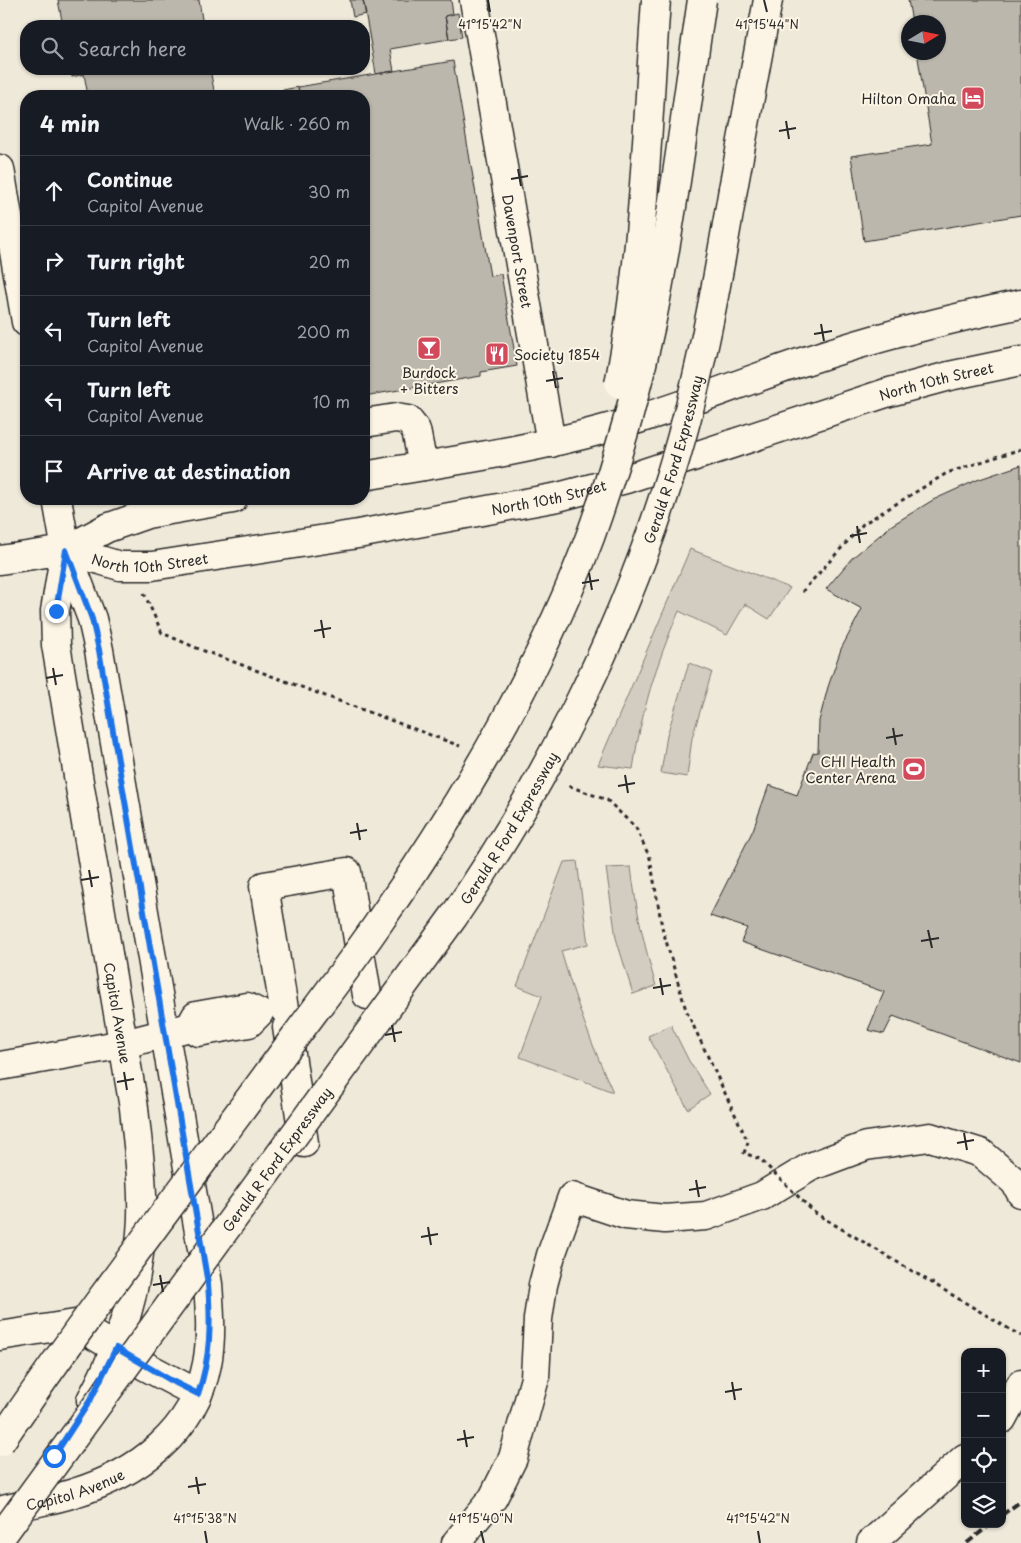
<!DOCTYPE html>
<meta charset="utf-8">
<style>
:root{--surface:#171b24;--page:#20242c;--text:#f1f3f6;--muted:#9ea1a6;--line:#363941}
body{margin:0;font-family:"Playpen Sans",sans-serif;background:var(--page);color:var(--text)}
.controls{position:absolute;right:15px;bottom:15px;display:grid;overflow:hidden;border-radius:10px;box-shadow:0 1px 4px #0004}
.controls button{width:45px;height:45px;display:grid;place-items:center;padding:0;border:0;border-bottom:1px solid var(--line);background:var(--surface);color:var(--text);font:25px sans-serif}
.compass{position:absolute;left:901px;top:15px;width:45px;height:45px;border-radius:50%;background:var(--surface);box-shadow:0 1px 4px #0004;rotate:80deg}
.stop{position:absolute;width:15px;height:15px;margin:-11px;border:4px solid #1a73e8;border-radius:50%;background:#fff}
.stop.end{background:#1a73e8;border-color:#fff;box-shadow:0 1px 5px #0008}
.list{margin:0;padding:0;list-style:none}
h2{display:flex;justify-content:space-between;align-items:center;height:65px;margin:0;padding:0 20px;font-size:21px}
h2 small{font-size:16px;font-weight:400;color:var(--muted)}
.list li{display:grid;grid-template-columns:32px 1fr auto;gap:15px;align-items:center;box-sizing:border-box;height:70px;padding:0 20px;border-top:1px solid var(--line)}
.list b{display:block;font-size:19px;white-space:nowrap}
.list p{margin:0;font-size:16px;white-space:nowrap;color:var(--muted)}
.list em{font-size:16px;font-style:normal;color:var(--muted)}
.icon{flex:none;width:28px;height:28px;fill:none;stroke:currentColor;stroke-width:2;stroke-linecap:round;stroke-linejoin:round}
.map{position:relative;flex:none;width:1021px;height:1543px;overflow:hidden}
.search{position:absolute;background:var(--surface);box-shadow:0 1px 4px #0004;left:20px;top:20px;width:350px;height:55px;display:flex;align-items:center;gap:12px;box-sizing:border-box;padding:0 18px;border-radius:20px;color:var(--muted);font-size:19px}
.panel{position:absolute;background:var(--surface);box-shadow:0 1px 4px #0004;left:20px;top:90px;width:350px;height:415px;border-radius:20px}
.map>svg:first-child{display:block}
.green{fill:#d2cdc0;stroke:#7e7c76}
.building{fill:#bcb7ac;stroke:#2b2b2b}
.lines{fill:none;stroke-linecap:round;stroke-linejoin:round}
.minor-casing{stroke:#2b2b2b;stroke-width:31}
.major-casing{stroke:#2b2b2b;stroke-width:31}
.highway-casing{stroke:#2b2b2b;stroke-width:31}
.path{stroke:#2b2b2b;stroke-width:3;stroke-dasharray:4 4;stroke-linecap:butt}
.minor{stroke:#fcf5e5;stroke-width:28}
.major{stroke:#fcf5e5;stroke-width:28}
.highway{stroke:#fcf5e5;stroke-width:28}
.rail{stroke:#2b2b2b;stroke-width:4;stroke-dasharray:8 4;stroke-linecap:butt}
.highway-bridge-casing{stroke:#2b2b2b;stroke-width:31;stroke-linecap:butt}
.path-bridge{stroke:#2b2b2b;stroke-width:3;stroke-dasharray:4 4;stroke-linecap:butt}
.highway-bridge{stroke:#fcf5e5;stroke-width:28}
.route{stroke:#1a73e8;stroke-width:6}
.ticks{fill:none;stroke:#2b2b2b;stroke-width:2}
.labels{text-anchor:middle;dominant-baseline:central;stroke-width:4;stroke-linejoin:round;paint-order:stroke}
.poi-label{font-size:14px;fill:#2b2b2b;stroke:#fcf5e5;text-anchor:end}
.street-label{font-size:14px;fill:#2b2b2b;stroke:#fcf5e5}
.ticks-label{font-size:12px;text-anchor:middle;fill:#2b2b2b;stroke:#fcf5e5;stroke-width:4;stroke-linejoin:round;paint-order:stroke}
</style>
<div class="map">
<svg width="1021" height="1543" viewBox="0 0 1021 1543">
<rect width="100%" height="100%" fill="#efe9da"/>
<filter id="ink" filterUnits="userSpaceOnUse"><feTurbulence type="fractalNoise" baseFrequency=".02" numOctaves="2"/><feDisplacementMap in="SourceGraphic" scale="10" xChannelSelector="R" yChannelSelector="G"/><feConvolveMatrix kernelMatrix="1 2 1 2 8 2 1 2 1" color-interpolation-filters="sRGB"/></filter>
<g filter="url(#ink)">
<path class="green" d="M690 549 790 588 769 619 745 604 727 635 679 611C656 664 641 712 633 769L598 765Z
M689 663 712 672 692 738 687 777 661 773 667 735Z
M577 861 588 944 561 951C575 1000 592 1046 613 1092L520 1057 542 996 517 986 564 862Z
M631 867C636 909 644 945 656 986L633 994 616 938 606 868Z
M671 1025 689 1061 710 1094 688 1109 648 1036Z"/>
<path class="building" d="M58 0H199L203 26H63Z
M350 0H363L366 14 353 17Z
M363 0H451L453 14 445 16 449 39 390 49 394 71 376 74Z
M908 0H1021V215L864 241 851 156 932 144 917 52H938V22H912Z
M458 13 462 37 449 39 445 16Z
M453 61 490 276 501 274 517 366 481 372V376L364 396V96H300L298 87Z
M70 69H210L215 96H88L84 74 72 77Z
M298 87 300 96H279L278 91Z
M1021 465V1063L893 1016 884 1034 868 1030 884 992 741 942 747 928 710 916 753 830 769 785 797 795 813 753 818 752 819 721 828 687 841 649 862 609 826 589 852 558 892 525 933 500 977 480Z"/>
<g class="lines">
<g class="minor-casing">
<g id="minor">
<path id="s1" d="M474 0 551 443"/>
<path d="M0 169 26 322"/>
<path d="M364 423 396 418 408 420 416 430 423 466"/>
<path id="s2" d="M65 550 55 611 56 645 134 1108C138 1149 145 1192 141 1233 137 1292 119 1349 91 1400"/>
<path d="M284 1009 264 886 347 872 367 995"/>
<path d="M287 1027 304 1143"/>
<path d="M0 1066 124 1044 190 1027 198 1032 249 1023 259 1013 247 1007 196 1016 190 1027"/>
<path d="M0 1336 75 1324 145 1366 198 1394"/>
<path d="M1002 1419 1021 1384"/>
<path id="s3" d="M0 1511C24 1504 50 1501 74 1493 137 1474 194 1432 207 1364 212 1338 210 1311 208 1284L99 650 92 619 66 550 57 499"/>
<path d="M456 1543 493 1498 513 1458 535 1378 538 1319 543 1285 551 1255 572 1197 626 1215 665 1219 706 1216 762 1196 810 1167 866 1146 930 1137 981 1153 1015 1182 1021 1193"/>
<path d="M871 1543 965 1458"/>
</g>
</g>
<g class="major-casing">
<g id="major">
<path d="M364 476C444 462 526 451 605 429 672 411 736 384 802 362 874 338 947 319 1021 304"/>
<path id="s4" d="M66 550 120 566H152L358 534 558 497 626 479 886 393 949 376 1021 361"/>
<path d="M0 560 66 550 107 528 147 514 233 499"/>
</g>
</g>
<g class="highway-casing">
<path id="highway" d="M733 189 768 0"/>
</g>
<path class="path" d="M802 592 863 524 947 473 1021 449
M144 593 162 633 199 649 460 746
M569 786 607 800 636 828 650 858 662 927 686 1010 748 1142"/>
<use href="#minor" class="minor"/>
<use href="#major" class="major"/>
<use href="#highway" class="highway"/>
<path class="rail" d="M1002 1515 1021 1501
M967 1543 991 1524"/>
<g class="highway-bridge-casing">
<g id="highway-bridge">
<path d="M619 384C644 258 647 128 656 0"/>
<path d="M0 1442C94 1304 196 1172 295 1037 324 998 354 959 382 918 465 799 539 673 590 537 615 468 636 396 651 324 673 217 686 108 702 0"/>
<path id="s5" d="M0 1538 454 916C542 789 619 637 666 489 698 391 716 290 733 189"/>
</g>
</g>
<path class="path-bridge" d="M748 1142 744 1153 760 1159 815 1213 1021 1336"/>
<use href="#highway-bridge" class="highway-bridge"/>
</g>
</g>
<g class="lines" filter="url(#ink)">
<path class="route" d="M54 1456 91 1399 116 1348 172 1381 198 1394C211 1357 211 1322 208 1284L99 650 92 619 66 550 56 611"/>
</g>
<path class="ticks" d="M488 0 490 12M764 0 767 12M786 121 789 139M779 131 796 128M518 169 521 186M511 179 528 176M821 324 824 341M814 334 832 331M553 371 556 388M546 381 563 378M857 526 860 543M850 536 867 533M589 573 592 590M582 583 599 580M321 620 324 638M314 631 331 628M53 668 56 685M46 678 63 675M893 728 896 745M886 738 903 735M625 775 628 793M618 786 635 783M357 823 360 840M350 833 367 830M89 870 92 887M81 880 99 877M928 930 932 948M921 941 939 938M660 978 663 995M653 988 671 985M392 1025 395 1042M385 1035 402 1032M124 1072 127 1090M117 1082 134 1079M964 1133 967 1150M957 1143 974 1140M696 1180 699 1197M689 1190 706 1187M428 1227 431 1245M421 1237 438 1234M160 1275 163 1292M153 1285 170 1282M732 1382 735 1400M725 1392 742 1389M464 1430 467 1447M457 1440 474 1437M196 1477 199 1494M188 1487 206 1484M205 1531 207 1543M481 1531 484 1543M758 1531 760 1543"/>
<defs>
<g id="hotel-square" transform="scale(1.25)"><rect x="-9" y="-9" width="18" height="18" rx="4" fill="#d1495b" stroke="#fcf5e5"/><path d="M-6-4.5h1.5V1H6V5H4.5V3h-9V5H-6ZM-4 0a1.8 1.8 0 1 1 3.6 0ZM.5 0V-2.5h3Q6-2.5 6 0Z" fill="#fff"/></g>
<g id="bar-square" transform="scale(1.25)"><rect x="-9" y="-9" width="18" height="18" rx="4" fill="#d1495b" stroke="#fcf5e5"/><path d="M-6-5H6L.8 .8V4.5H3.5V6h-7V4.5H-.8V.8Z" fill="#fff"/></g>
<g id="restaurant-square" transform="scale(1.25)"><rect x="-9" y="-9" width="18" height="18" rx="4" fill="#d1495b" stroke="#fcf5e5"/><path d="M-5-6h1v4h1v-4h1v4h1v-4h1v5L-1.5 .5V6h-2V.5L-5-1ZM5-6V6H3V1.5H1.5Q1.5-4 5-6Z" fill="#fff"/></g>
<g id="stadium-square" transform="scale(1.25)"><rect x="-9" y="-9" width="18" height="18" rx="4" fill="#d1495b" stroke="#fcf5e5"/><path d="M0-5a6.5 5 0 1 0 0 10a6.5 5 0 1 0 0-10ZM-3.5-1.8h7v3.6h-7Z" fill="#fff"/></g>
</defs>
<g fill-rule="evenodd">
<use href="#hotel-square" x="973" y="98"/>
<use href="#bar-square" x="429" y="348"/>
<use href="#restaurant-square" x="497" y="354"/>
<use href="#stadium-square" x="914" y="769"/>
</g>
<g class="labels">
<g class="poi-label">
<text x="956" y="98">Hilton Omaha</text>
<text x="514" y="354" text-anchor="start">Society 1854</text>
<text x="429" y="372" text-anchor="middle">Burdock<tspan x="429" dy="16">+ Bitters</tspan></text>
<text x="896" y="761">CHI Health<tspan x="896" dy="16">Center Arena</tspan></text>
</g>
<g class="street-label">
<text stroke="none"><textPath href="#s1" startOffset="255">Davenport Street</textPath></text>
<text stroke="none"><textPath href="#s4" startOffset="896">North 10th Street</textPath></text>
<text stroke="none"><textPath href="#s5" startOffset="1279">Gerald R Ford Expressway</textPath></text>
<text stroke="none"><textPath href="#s4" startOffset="491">North 10th Street</textPath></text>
<text stroke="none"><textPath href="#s4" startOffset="86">North 10th Street</textPath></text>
<text stroke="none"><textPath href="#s5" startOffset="874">Gerald R Ford Expressway</textPath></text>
<text stroke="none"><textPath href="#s2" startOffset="469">Capitol Avenue</textPath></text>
<text stroke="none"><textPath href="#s5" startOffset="469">Gerald R Ford Expressway</textPath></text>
<text stroke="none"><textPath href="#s3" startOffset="78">Capitol Avenue</textPath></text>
</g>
</g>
<g class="ticks-label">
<text x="767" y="29">41°15'44"N</text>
<text x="490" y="29">41°15'42"N</text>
<text x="205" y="1523">41°15'38"N</text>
<text x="481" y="1523">41°15'40"N</text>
<text x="758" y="1523">41°15'42"N</text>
</g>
</svg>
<div class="controls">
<button>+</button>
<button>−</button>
<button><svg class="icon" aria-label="locate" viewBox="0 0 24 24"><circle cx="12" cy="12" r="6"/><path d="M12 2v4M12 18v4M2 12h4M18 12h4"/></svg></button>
<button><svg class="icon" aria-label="layers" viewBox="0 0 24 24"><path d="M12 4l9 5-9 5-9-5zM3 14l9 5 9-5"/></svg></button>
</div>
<svg class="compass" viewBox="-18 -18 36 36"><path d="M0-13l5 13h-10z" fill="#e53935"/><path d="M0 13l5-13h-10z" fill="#9ea1a6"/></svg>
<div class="stop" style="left:54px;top:1456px"></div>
<div class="stop end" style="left:56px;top:611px"></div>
<div class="search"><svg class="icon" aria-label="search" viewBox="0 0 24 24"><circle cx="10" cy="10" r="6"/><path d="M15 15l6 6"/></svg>Search here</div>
<section class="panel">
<h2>4 min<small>Walk · 260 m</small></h2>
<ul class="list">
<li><svg class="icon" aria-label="ahead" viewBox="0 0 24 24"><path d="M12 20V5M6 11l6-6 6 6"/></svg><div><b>Continue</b><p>Capitol Avenue</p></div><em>30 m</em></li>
<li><svg class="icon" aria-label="right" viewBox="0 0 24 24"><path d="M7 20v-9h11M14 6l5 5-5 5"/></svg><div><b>Turn right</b></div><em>20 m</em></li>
<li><svg class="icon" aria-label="left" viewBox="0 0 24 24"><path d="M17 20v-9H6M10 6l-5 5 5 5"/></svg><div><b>Turn left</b><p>Capitol Avenue</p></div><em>200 m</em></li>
<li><svg class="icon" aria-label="left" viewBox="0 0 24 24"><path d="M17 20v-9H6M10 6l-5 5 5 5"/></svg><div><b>Turn left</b><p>Capitol Avenue</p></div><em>10 m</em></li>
<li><svg class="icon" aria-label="arrive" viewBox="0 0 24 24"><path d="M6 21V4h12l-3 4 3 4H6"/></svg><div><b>Arrive at destination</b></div></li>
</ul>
</section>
</div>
